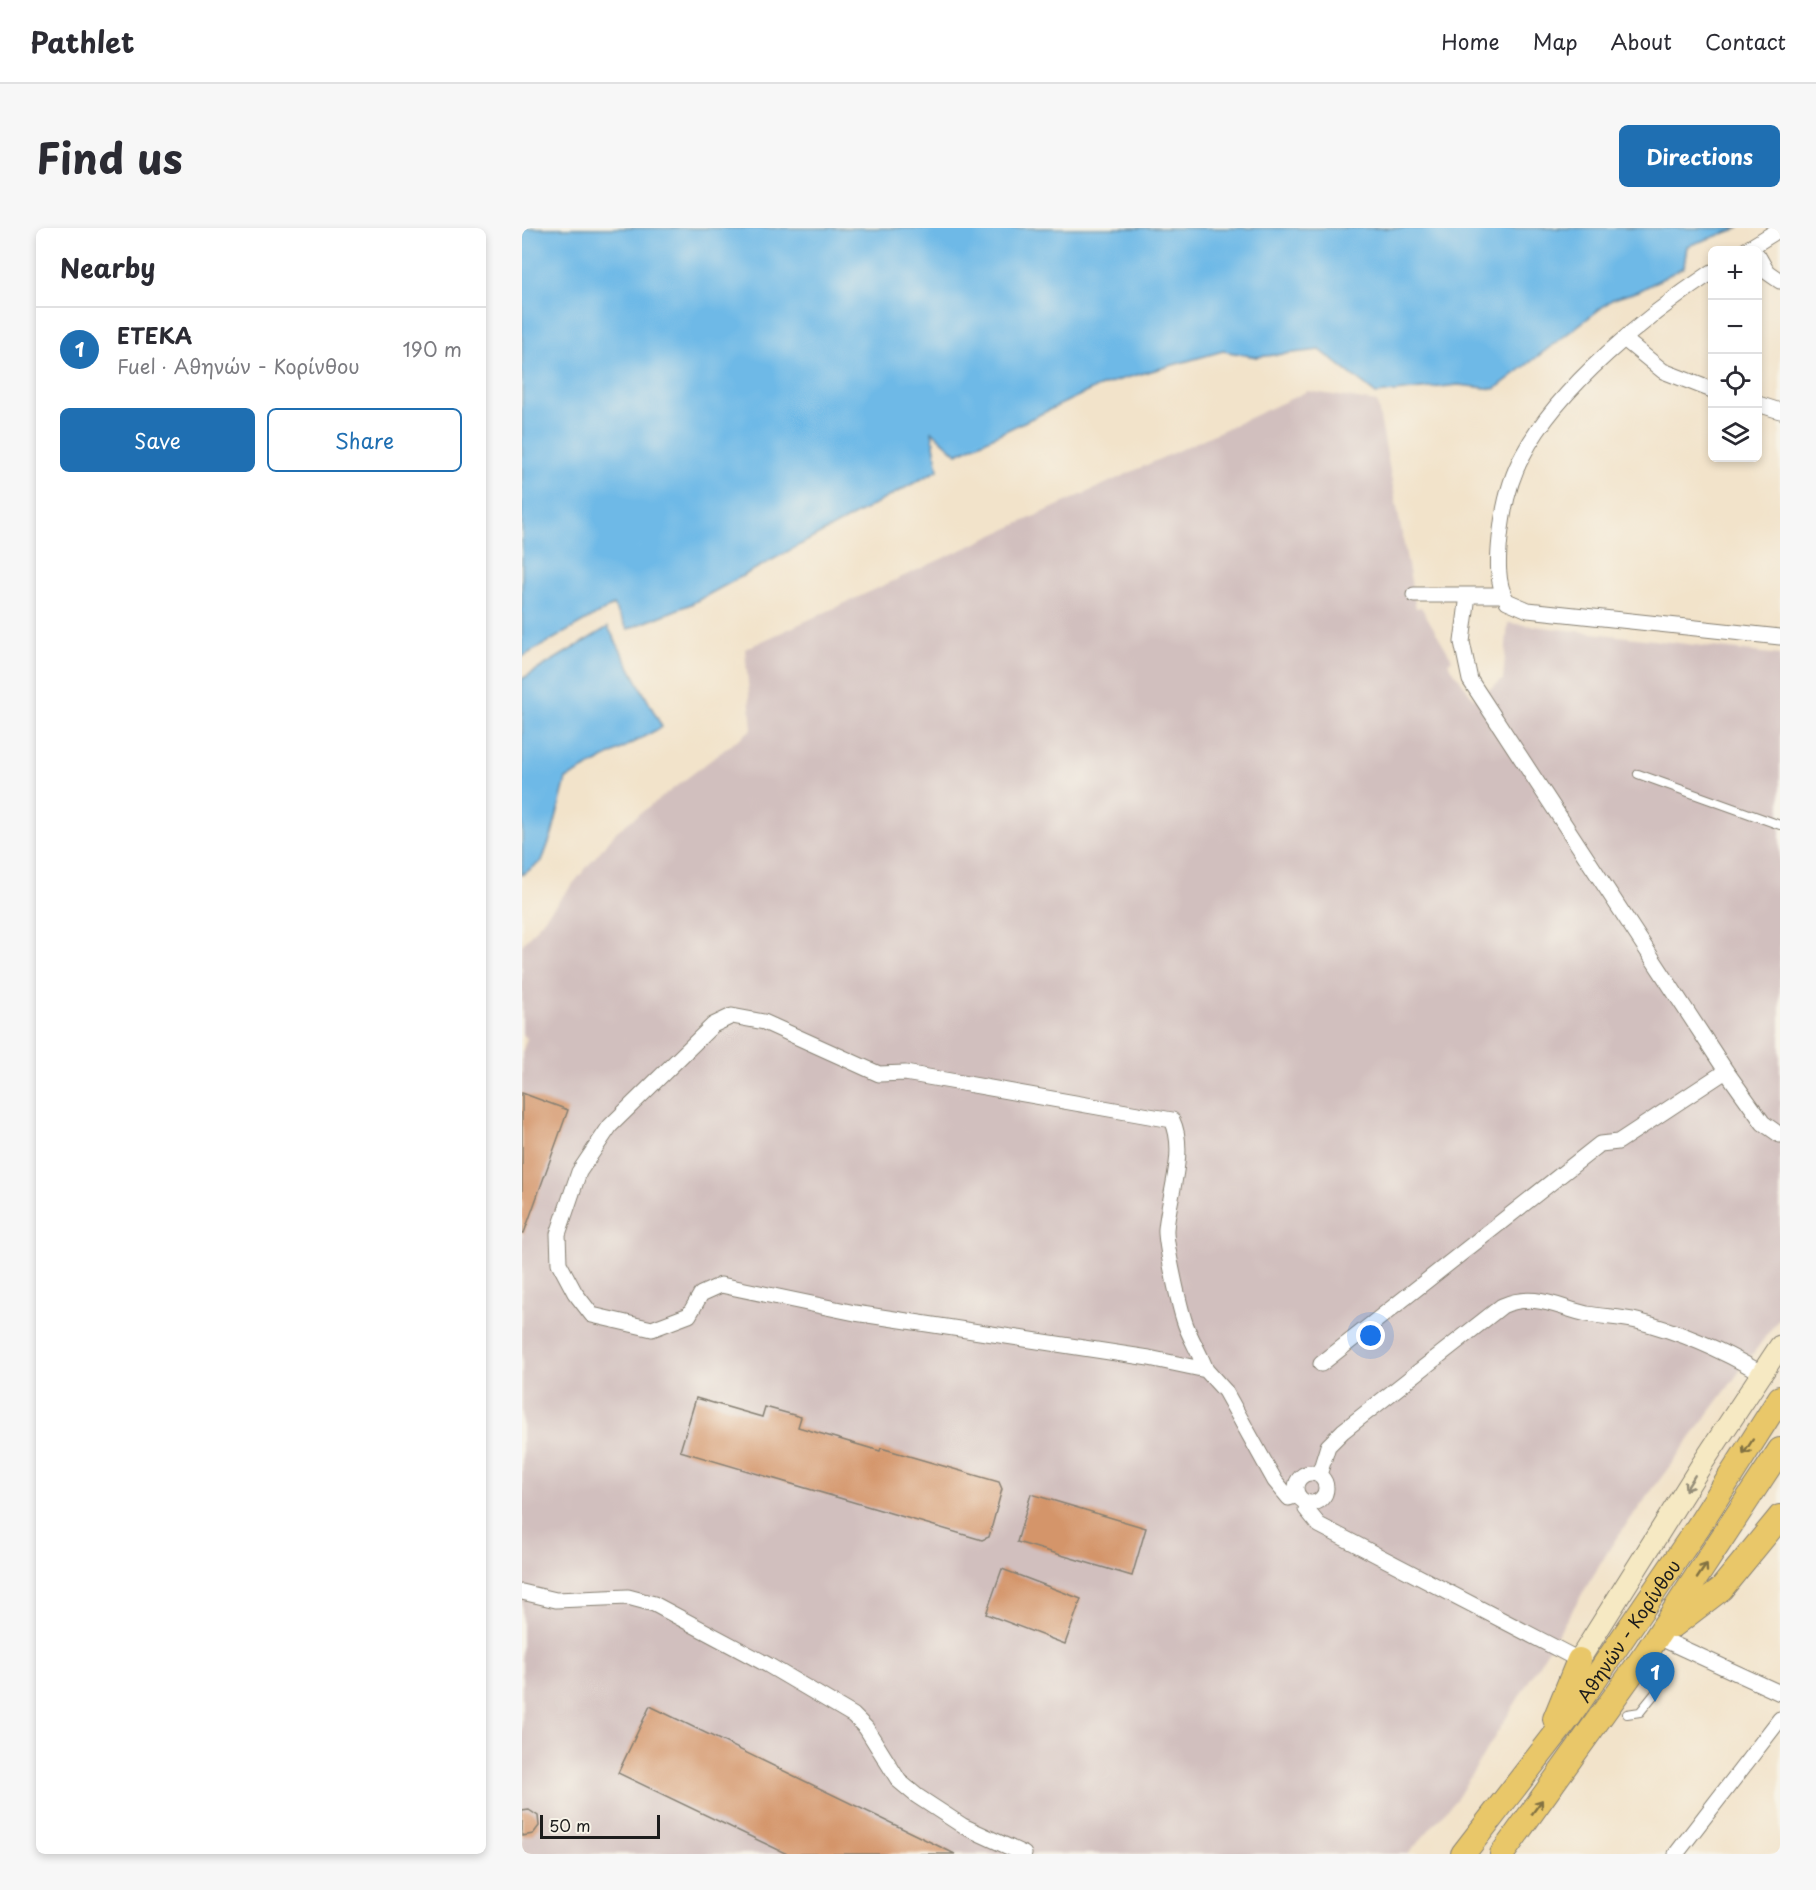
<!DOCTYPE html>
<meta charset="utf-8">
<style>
:root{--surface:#fff;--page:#f7f7f7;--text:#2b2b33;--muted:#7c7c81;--line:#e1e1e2;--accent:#1f6fb2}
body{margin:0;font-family:"Playpen Sans",sans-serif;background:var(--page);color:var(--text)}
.controls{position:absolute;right:18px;top:18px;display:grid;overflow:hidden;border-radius:9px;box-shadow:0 3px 9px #0003}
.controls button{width:54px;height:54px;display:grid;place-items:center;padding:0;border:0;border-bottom:2px solid var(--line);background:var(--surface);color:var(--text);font:30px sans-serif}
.scale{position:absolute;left:18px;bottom:15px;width:120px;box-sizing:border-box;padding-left:6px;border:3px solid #1c1c1c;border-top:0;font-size:16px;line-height:21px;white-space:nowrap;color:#1c1c1c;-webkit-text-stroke:4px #f7f3e8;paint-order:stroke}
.you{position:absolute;left:849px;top:1108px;width:21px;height:21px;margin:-15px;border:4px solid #fff;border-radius:50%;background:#1a73e8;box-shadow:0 0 0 9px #1a73e833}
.badge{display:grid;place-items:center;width:39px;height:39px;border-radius:50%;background:var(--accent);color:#fff;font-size:20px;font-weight:700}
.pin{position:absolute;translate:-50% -50px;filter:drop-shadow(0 2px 3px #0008)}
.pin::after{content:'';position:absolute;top:32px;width:21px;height:18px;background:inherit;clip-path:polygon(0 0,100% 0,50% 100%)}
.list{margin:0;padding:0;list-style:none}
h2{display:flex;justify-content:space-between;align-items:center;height:78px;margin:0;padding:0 24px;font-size:26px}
h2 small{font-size:20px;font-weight:400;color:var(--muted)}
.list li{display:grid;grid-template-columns:39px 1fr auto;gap:18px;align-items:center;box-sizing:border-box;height:84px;padding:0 24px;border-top:2px solid var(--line)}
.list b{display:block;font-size:22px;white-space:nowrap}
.list p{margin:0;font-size:20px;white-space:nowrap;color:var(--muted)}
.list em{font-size:20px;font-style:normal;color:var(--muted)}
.actions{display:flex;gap:12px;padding:18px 24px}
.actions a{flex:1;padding:14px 0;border:2px solid var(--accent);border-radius:9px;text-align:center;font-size:21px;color:var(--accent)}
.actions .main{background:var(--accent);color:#fff}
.icon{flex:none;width:33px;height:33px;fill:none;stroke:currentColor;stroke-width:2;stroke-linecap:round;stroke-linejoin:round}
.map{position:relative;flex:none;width:1258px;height:1626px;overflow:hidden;border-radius:9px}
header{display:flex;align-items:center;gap:36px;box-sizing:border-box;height:84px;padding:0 30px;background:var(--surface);border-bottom:2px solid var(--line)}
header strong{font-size:28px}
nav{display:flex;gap:33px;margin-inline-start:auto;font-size:21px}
.intro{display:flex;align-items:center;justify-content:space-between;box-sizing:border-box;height:144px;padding:0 36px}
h1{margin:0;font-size:42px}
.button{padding:15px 27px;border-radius:9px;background:var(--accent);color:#fff;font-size:21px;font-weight:700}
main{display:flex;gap:36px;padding:0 36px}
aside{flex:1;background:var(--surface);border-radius:9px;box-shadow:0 3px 9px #0003}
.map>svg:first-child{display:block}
.industrial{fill:#d1bfbe}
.water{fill:#6eb9e7;stroke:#456a82;stroke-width:1.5}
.building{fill:#d4956b}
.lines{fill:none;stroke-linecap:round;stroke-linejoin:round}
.service-casing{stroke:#878073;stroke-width:10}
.minor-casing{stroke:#878073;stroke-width:17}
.secondary-casing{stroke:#878073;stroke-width:23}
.trunk-casing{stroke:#878073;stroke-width:26}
.service{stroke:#fff;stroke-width:8}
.minor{stroke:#fff;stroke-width:15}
.secondary{stroke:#f6e9c3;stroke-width:21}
.trunk{stroke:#e9c769;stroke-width:24}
.oneway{stroke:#827242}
.oneway2{stroke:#948d78}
.labels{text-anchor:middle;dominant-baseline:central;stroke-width:6;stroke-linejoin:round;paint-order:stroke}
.street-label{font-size:18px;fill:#1c1c1c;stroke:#f7f3e8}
</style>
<header>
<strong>Pathlet</strong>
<nav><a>Home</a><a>Map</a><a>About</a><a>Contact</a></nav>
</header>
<div class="intro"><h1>Find us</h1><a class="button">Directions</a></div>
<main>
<aside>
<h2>Nearby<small></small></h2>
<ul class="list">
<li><span class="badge">1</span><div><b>ΕΤΕΚΑ</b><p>Fuel · Αθηνών - Κορίνθου</p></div><em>190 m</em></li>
</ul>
<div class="actions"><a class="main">Save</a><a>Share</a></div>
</aside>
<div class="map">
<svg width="1258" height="1626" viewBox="0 0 1258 1626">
<rect width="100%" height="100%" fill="#f7f3e8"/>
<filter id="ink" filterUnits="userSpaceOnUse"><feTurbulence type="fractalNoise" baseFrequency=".0167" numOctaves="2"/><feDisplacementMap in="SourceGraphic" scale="12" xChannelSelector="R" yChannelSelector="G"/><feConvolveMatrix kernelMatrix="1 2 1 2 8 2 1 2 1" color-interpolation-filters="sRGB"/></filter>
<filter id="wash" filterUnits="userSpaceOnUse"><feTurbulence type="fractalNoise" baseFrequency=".008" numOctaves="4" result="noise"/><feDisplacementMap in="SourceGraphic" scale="24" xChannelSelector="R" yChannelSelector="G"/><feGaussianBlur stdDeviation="1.35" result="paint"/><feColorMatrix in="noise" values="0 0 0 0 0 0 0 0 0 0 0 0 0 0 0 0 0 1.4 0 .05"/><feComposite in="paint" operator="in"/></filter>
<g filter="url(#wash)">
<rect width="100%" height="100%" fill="#f2e3ca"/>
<path class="industrial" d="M786 163 855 174 894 380 899 379 930 431 926 435 952 471 981 452 986 395 1258 427V1089L1093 1312 936 1569 886 1626H0V825L5 810 0 806V717L95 603 230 501 223 421Z"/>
<path class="water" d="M0 0H1218L1165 18 1162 39 1117 63 1091 71 973 161 936 157 854 166 798 122 734 129 701 123 597 152 569 162 435 226 410 203 416 242 169 376 106 401 91 377 0 429Z
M86 399 140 499 44 551 30 606 20 633 0 647V451Z"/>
<g id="blocks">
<path class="building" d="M0 865 46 882 2 1005H0Z
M174 1170 240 1189 243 1179 279 1189 276 1199 358 1223 359 1220 477 1254 480 1261 467 1309 460 1312 158 1223Z
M509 1266 624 1300 610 1348 495 1314Z
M480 1341 559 1371 543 1416 464 1386Z
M128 1478 433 1626H265L96 1545Z
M7 1582 16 1588 17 1598 11 1606 0 1608V1583Z"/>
</g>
</g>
<g filter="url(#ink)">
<use href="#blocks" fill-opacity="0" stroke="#878073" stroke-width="1.5"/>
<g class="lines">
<g class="service-casing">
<path id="service" d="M1116 546 1258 597
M1105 1486 1118 1484 1139 1458 1137 1445"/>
</g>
<g class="minor-casing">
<path id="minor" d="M1224 22 1258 1
M1236 28 1245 44 1258 53
M1190 44C1127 86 1036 159 1001 227 987 252 981 281 978 310 976 329 974 356 985 373L1006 382 1258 409
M1102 111 1141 143 1190 162
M1236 176 1258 183
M892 367H982
M946 367 940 414 948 452 1204 843 1241 895 1258 907
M799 1136 1078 916 1096 914 1204 843
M684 1142C678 1125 667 1109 662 1092 657 1076 643 1015 644 1001 647 966 665 923 650 892L383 845 357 846 242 794 210 788 191 797 88 898 57 944 36 1006 37 1035 53 1065 70 1087 130 1101 167 1087 179 1066 199 1057 333 1085 627 1130 684 1142 703 1163 753 1253 767 1270 776 1267
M774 1260a15 15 0 1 1 30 0a15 15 0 1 1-30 0Z
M797 1247 806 1218 821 1203 980 1078C1011 1064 1035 1079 1065 1086 1082 1089 1099 1089 1115 1093 1159 1104 1200 1122 1239 1145
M789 1275 784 1281 797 1297 1057 1432
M0 1364 34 1372 106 1369 132 1376 246 1437 331 1487 344 1500 377 1553 395 1568 441 1598 502 1626
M1136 1409 1258 1465
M1154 1626 1258 1491"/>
</g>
<g class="secondary-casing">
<path id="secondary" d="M1057 1432 1182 1233 1258 1118"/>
</g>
<g class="trunk-casing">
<g id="trunk">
<path d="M1152 1397 1199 1361 1258 1289"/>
<path d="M1033 1491 1057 1432"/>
<path id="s1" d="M941 1626 1047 1489 1176 1299 1258 1170"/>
<path d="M980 1626 1125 1424 1258 1222"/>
</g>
</g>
<use href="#service" class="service"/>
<use href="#minor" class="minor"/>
<use href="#secondary" class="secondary"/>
<use href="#trunk" class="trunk"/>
</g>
<defs><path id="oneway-shaft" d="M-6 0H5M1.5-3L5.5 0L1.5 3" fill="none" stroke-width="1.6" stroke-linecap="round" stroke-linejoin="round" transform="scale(1.5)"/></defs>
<g class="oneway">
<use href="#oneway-shaft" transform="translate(1226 1219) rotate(123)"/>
<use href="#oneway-shaft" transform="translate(1180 1343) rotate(-56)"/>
<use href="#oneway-shaft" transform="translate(1015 1579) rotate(-54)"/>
</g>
<use class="oneway2" href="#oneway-shaft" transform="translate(1168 1255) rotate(122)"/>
</g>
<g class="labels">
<g class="street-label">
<text stroke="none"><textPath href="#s1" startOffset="278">Αθηνών - Κορίνθου</textPath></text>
</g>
</g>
</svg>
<div class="controls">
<button>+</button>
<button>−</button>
<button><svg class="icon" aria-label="locate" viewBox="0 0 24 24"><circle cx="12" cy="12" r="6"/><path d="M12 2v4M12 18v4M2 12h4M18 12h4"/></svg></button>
<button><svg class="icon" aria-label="layers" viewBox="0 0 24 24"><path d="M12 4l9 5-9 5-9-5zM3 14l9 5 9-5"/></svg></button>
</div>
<div class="scale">50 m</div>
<div class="you"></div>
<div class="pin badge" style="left:1133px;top:1474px">1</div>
</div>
</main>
